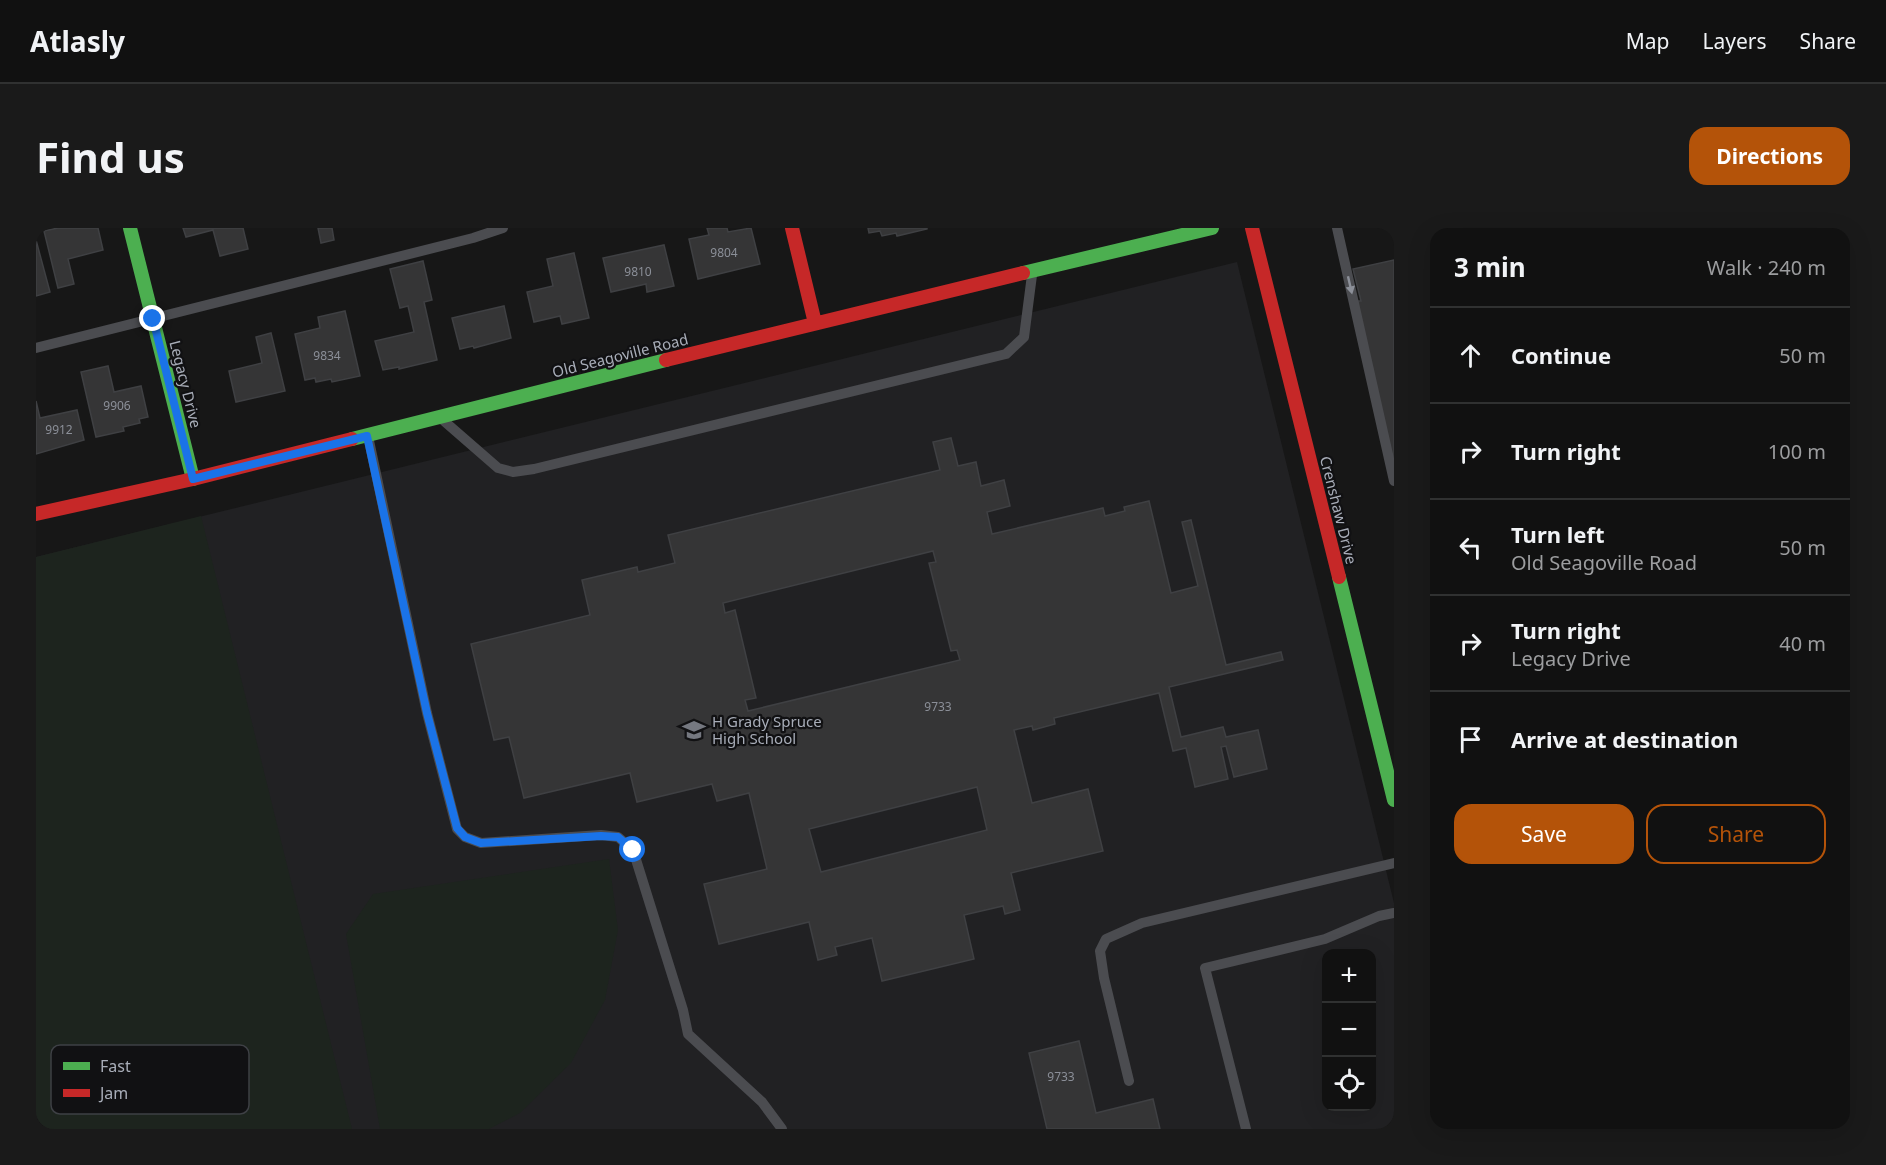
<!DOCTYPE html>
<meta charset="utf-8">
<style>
:root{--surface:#111;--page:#1a1a1a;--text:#f1f3f6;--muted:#9c9d9f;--line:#303131;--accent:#b45309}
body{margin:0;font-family:"Noto Sans",sans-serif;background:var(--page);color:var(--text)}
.controls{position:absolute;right:18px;bottom:18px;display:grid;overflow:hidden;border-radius:12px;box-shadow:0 6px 24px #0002}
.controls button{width:54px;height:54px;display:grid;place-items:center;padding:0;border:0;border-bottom:2px solid var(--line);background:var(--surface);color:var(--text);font:30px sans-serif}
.stop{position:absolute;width:18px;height:18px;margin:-14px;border:4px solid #1a73e8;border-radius:50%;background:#fff}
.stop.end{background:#1a73e8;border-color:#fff;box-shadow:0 2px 6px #0008}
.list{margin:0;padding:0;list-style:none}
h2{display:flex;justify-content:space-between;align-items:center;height:78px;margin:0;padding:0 24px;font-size:26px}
h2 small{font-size:20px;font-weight:400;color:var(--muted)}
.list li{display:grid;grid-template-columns:39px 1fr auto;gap:18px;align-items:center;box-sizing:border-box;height:96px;padding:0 24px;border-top:2px solid var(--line)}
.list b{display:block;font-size:22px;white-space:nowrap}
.list p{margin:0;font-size:20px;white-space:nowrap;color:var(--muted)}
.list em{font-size:20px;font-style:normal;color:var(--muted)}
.actions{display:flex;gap:12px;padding:18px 24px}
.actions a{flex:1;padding:14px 0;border:2px solid var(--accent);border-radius:18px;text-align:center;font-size:21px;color:var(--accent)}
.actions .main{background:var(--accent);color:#fff}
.icon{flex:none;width:33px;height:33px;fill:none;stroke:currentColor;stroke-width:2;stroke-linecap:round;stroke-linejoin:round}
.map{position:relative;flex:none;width:1358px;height:901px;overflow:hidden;border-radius:18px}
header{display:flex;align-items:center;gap:36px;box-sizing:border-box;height:84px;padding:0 30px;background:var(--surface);border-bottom:2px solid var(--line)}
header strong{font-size:28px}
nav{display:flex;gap:33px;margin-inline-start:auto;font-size:21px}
.intro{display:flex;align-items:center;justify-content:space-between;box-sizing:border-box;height:144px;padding:0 36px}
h1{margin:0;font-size:42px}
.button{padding:15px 27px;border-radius:18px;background:var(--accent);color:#fff;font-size:21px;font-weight:700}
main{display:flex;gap:36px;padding:0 36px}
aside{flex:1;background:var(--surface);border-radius:18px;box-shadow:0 6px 24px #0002}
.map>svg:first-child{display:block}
.built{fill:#212123;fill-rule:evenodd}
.green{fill:#1d241e}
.building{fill:#353536;stroke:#3f4043;stroke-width:1.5;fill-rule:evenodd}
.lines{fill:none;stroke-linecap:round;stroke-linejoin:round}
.lane{stroke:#4b4c50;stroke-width:10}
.fast{stroke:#4caf50;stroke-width:14}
.jam{stroke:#c62828;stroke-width:14}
.oneway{fill:#8c9099}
.route{stroke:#1a73e8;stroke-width:8}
.labels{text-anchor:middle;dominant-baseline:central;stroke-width:4.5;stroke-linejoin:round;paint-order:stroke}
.number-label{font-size:12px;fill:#8b8f98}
.street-label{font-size:15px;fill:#a8adb8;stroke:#111113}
.poi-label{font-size:15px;fill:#a8adb8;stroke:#111113;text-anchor:start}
.key{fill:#111113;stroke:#3e4045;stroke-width:1.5}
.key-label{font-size:16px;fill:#a8adb8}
</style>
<header>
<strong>Atlasly</strong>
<nav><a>Map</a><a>Layers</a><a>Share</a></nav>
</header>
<div class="intro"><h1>Find us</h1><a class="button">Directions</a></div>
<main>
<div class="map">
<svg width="1358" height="901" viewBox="0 0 1358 901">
<rect width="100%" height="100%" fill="#171717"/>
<path class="built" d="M1201 34 1358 675V901H0V329ZM1290 726H1336V878H1290Z"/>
<path class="green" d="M165 288 316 901H0V329Z
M573 631 582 702 569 772 535 835 484 885 453 901H344L310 706 337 666Z"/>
<path class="building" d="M22 0H62L67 22 32 31 38 56 22 60 8 3Z
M147 0H207L212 21 184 28 177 2 150 9Z
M282 0H296L298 12 285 15Z
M671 0H691L692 4 715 0 724 36 662 51 653 11 673 7Z
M832 0H891V1L861 8 860 5 846 8 844 3 833 5Z
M0 12 14 64 0 68Z
M628 17 638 58 611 64 610 56 575 64 567 30Z
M538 25 553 90 526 96 524 88 498 94 491 64 517 58 511 31Z
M1358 32V237L1320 73H1325L1317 41Z
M387 33 396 72 388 74 401 132 363 141V139L347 142 339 113 378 104 372 78 364 80 354 41Z
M468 78 475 110 438 120 437 118 424 121 416 90Z
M309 83 324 148 296 154 295 151 280 154 279 150 269 152 259 106 284 100 282 89Z
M235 105 249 163 200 174 193 143 226 135 220 109Z
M72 138 78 164 105 158 112 189 103 191 104 195 87 199 88 203 60 209 45 144Z
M0 173 4 190 41 182 48 212 0 226Z
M915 210 922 238 940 234 945 258 968 252 974 278 951 284 956 306 1067 280 1069 288 1089 283 1088 279 1113 273 1135 365 1162 358 1146 294 1155 292 1190 437 1245 424 1247 432 1133 459 1145 509 1187 499 1190 509 1222 502 1231 541 1198 549 1190 518 1185 519 1192 551 1159 559 1150 520 1137 523 1123 465 1018 490 1019 496 997 502 996 498 978 502 996 575 1052 561 1067 623 975 645 984 682 969 686 967 678 928 687 938 731 846 753 836 710 799 719 801 727 782 732 773 694 683 716 668 656 731 641 713 565 681 573 676 556 601 574 594 545 488 570 473 509 458 512 435 416 554 387 546 352 601 339 602 344 639 335 632 307 904 242 897 214ZM897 323 900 334 893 335 915 423 921 422 924 432 712 483 709 472 720 470 699 382 689 385 687 375ZM941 559 951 602 785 644 773 601Z
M1043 813 1060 885 1117 871 1124 901H1011L993 825Z"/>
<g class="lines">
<path class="lane" d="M1301 0 1358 253
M0 120 437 10 467 0
M408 193 462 240 477 244 498 241 970 126 988 109 996 47
M332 208 391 485 421 601 429 609 445 615 565 607 582 609 597 622 647 782 652 806 726 874 746 901
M1093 853 1068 750 1064 723 1070 711 1106 695 1358 635
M1210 901 1169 740 1289 711 1343 688 1358 685"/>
<path class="fast" d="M94 0 157 251
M987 45 1176 0
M316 211 630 132
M1303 349 1358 572"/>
<path class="jam" d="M756 0 779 95
M1216 0 1303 349
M630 132 987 45
M0 286 157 251 316 211"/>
</g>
<defs><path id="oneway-solid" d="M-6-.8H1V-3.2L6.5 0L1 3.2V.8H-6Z" transform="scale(1.5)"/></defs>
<use class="oneway" href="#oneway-solid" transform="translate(1314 57) rotate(77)"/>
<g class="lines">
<path class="route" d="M117 91 157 251 331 208 391 485 421 600 429 609 445 615 565 608 582 609 597 622"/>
</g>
<defs>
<g id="school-bare" transform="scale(1.8)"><path d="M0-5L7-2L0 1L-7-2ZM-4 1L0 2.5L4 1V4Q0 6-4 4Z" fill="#757880" stroke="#111113" stroke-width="2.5" paint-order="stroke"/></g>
</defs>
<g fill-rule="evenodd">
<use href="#school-bare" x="658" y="502"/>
</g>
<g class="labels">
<g class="number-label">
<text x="688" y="24">9804</text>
<text x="602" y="43">9810</text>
<text x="291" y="127">9834</text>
<text x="81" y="177">9906</text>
<text x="23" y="201">9912</text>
<text x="902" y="478">9733</text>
<text x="1025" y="848">9733</text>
</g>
<g class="street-label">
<text transform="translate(584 127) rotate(-14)">Old Seagoville Road</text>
<text transform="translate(150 156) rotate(76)">Legacy Drive</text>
<text transform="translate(1303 282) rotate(76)">Crenshaw Drive</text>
</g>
<g class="poi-label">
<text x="676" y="493">H Grady Spruce<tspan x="676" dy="17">High School</tspan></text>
</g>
</g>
<rect x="15" y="817" width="198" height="69" rx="9" class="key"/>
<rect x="27" y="834" width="27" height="8" fill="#4caf50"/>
<rect x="27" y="861" width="27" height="8" fill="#c62828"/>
<g class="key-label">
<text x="64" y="844">Fast</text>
<text x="64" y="871">Jam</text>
</g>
</svg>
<div class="controls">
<button>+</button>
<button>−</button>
<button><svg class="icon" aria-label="locate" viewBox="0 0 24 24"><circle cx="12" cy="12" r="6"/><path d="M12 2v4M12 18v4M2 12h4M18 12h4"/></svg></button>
</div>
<div class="stop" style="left:597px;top:622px"></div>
<div class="stop end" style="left:117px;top:91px"></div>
</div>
<aside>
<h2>3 min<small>Walk · 240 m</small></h2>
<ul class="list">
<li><svg class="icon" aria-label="ahead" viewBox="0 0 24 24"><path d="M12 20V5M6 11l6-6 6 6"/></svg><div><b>Continue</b></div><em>50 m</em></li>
<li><svg class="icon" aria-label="right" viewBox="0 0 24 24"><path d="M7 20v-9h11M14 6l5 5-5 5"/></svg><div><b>Turn right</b></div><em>100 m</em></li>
<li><svg class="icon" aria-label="left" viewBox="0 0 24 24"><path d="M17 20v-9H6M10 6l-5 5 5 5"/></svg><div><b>Turn left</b><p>Old Seagoville Road</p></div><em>50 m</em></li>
<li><svg class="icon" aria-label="right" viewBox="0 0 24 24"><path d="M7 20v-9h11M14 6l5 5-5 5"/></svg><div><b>Turn right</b><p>Legacy Drive</p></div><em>40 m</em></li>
<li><svg class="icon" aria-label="arrive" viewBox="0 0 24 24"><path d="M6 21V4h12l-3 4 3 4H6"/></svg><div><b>Arrive at destination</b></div></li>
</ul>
<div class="actions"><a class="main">Save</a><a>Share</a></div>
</aside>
</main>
